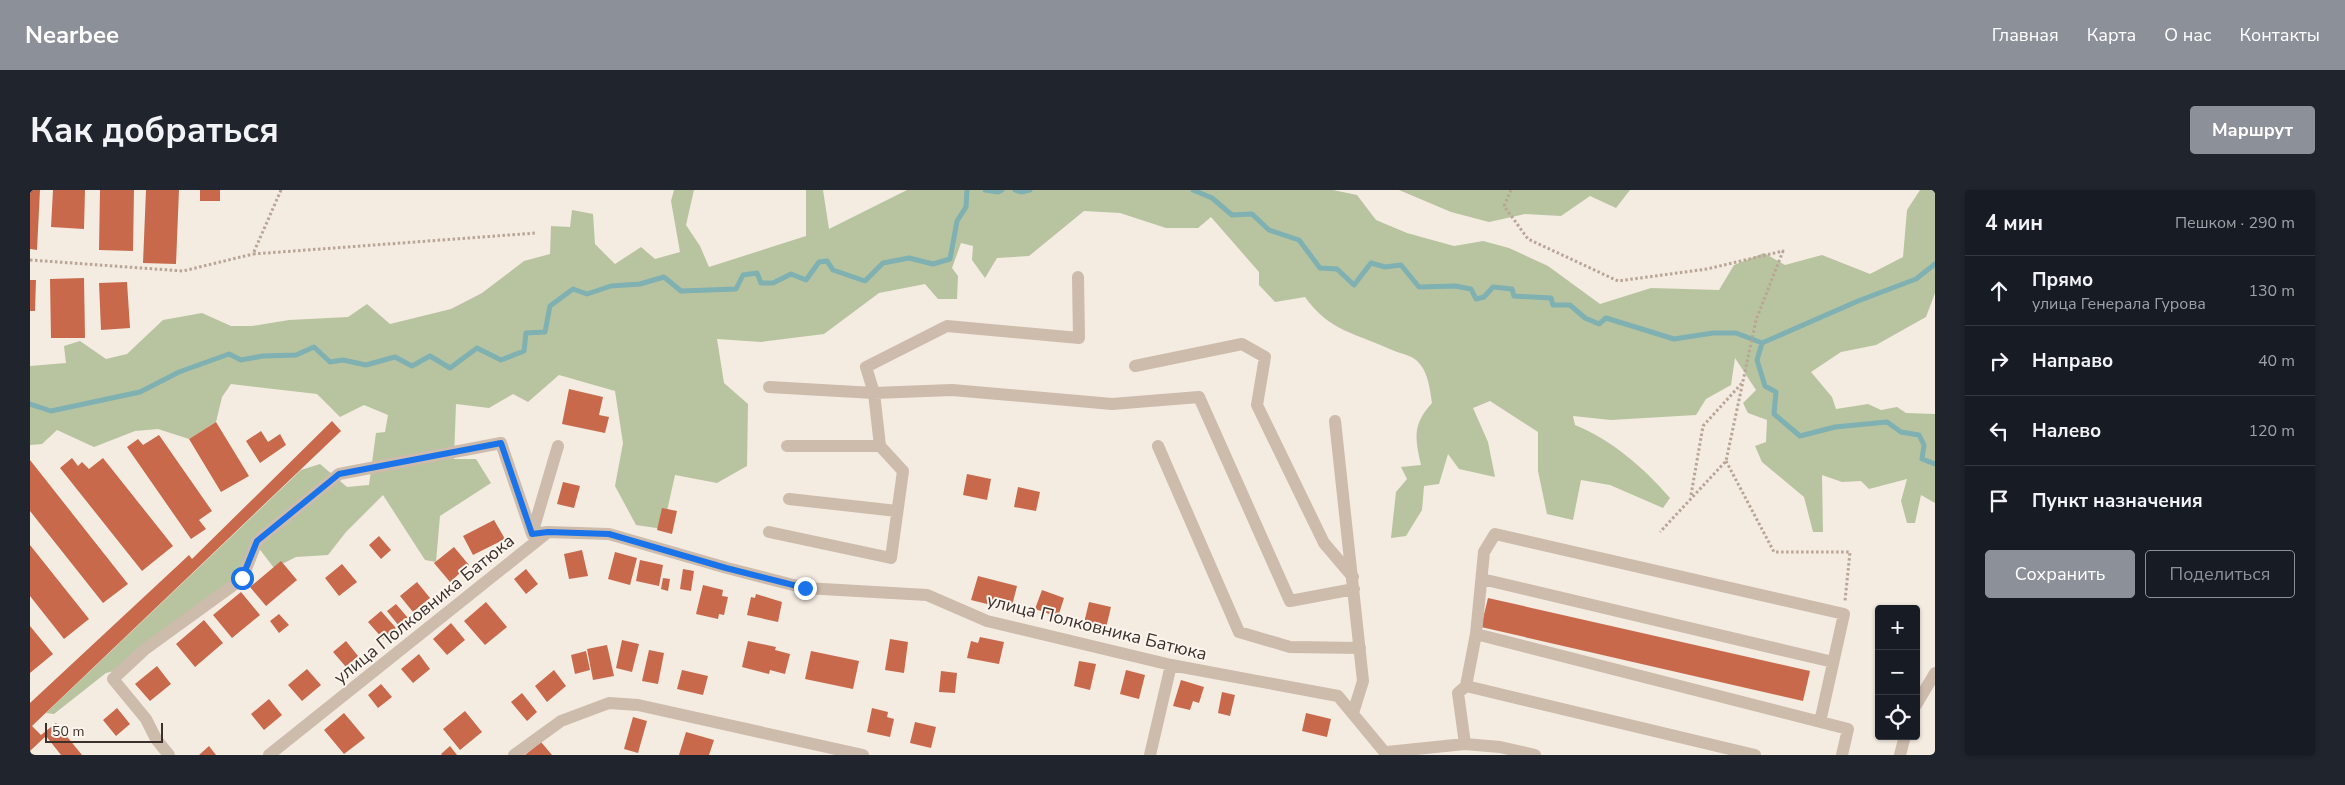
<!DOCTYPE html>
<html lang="ru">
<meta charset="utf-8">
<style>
:root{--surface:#171b24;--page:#20242c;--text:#f1f3f6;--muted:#9ea1a6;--line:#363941;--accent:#8c9099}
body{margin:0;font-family:"Nunito Sans",sans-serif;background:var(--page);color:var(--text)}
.controls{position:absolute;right:15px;bottom:15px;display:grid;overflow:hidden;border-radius:5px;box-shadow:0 1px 4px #0004}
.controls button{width:45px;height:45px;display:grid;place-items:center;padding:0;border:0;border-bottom:1px solid var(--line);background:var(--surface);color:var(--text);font:25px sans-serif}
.scale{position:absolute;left:15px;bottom:12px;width:118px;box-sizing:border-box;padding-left:5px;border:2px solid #3b302b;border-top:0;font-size:14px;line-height:18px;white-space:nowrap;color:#3b302b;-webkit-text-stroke:4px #fbf5ee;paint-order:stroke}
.stop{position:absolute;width:15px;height:15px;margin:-11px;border:4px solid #1a73e8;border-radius:50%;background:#fff}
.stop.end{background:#1a73e8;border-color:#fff;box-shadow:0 1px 5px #0008}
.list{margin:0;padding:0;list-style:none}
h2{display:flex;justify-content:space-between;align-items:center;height:65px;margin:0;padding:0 20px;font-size:21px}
h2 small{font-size:16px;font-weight:400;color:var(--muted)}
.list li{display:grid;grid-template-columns:32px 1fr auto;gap:15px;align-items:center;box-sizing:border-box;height:70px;padding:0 20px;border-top:1px solid var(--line)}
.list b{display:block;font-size:19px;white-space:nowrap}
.list p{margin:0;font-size:16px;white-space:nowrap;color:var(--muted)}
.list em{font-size:16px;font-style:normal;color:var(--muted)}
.actions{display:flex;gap:10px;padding:15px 20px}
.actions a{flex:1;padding:11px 0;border:1px solid var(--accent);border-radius:5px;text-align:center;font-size:18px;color:var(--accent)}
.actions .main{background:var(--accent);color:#fff}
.icon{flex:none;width:28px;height:28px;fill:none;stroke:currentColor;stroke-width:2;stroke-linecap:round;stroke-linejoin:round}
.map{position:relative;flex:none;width:1905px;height:565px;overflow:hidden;border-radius:5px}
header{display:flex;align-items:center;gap:30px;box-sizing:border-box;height:70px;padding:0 25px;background:var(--accent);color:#fff}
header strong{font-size:24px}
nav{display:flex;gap:28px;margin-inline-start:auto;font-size:18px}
.intro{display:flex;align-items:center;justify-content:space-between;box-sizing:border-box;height:120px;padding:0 30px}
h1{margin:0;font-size:35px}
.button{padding:12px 22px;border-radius:5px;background:var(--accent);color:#fff;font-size:18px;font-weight:700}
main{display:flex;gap:30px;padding:0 30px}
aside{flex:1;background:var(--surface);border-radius:5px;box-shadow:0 1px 4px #0004}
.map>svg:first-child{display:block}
.green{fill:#b8c4a0}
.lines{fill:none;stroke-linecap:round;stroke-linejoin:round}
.stream{stroke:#7fb0b2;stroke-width:5}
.building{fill:#c8694b}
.path{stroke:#b9a596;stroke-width:3;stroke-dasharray:2.5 2.5;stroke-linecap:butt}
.minor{stroke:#cdbbac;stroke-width:12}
.route{stroke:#1a73e8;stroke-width:6}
.labels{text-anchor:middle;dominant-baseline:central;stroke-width:4;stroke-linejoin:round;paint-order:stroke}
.street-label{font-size:18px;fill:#3b302b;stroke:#fbf5ee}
</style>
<header>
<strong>Nearbee</strong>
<nav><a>Главная</a><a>Карта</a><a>О нас</a><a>Контакты</a></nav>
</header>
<div class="intro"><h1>Как добраться</h1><a class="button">Маршрут</a></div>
<main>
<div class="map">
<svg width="1905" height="565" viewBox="0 0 1905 565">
<rect width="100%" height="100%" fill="#f4ebe1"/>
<path class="green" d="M644 0H664L656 35 670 56 679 77 776 46V0H793L799 39 877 0H1303L1327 5 1346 30 1377 43 1424 56 1453 51 1479 58 1518 76 1570 114 1621 98 1689 100 1704 75 1734 63 1755 75 1792 65 1840 84 1873 67 1877 20 1890 0H1905V103L1896 127 1846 155 1811 162 1781 182 1802 207 1806 219 1838 214 1851 220 1867 217 1876 223 1905 224V313L1891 305 1885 333H1877L1871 311 1877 289 1839 299 1831 291 1812 292 1792 285 1793 342H1783L1774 307 1732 272 1725 256 1736 252 1737 230 1718 223 1713 213 1726 200 1705 168 1701 195 1676 209 1666 225 1581 230 1543 226 1545 235C1582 250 1614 278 1640 308L1633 318 1580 295 1551 290 1543 330 1517 324 1508 281V242L1460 211 1443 218 1458 252 1465 287 1429 279 1418 264 1409 294 1394 296 1392 320 1376 346 1361 348 1366 302 1377 289 1371 277 1391 275C1385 248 1382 235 1402 213 1400 199 1398 180 1386 170 1380 165 1369 163 1362 160 1325 143 1299 141 1275 107L1245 112 1229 95V82L1181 27 1168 38H1136L1090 23 1054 21 999 66 967 68 955 88 942 70 943 56 931 53 922 78 928 86 927 109H908L895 94 849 103 794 144 731 152 687 149 694 193 718 214 717 276 687 293 645 285 633 339 606 335 585 296 593 253 585 201 529 185 498 212 483 204 459 218 426 214 424 269H446L461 293 410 326 406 372 395 370 353 305 316 342 298 365 266 367 244 378 228 357 212 389 97 478 76 483 24 524 16 523 271 280 290 274 317 297 339 295 346 243 355 242 358 225 334 215 310 227 287 204 201 194 192 207 186 232 159 249 128 239 105 241 64 257 27 240 12 254 0 255V176L36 173 34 156 50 151 76 169 97 164 133 130 172 123 201 136H222L259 130 318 127 337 114 360 134 421 119 452 103 494 71 520 64 521 36 540 37 542 20 563 24 565 54 585 74 611 57 625 69 650 62 641 11Z
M1369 0H1600L1586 18 1560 6 1531 26 1495 24 1459 32 1421 22Z"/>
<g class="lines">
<path class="stream" d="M955 0 968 2 972 0
M985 0 991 2 1000 0
M1163 0 1182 8 1202 25 1222 24 1239 40 1269 50 1290 78 1307 79 1324 95 1341 73 1355 77 1371 75 1389 97 1425 96 1441 99 1446 109 1454 107 1463 97 1482 99 1484 106 1521 108 1523 115H1540L1555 128 1569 134 1576 128 1644 149 1683 143H1706L1732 153 1727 170 1735 196 1746 202 1744 224 1770 246 1805 237 1857 232 1871 242 1889 245 1894 255 1892 269 1905 274
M1732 153 1828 111 1886 89 1905 74
M0 214 21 221 110 202 149 182 199 164 211 170 233 166 266 165 284 157 300 172 313 170 336 175 365 167 382 176 400 166 420 178 447 158 471 170 494 161 496 143 515 142 520 116 543 99 557 104 581 96 610 94 634 87 651 101 706 99 713 85 727 83 731 93H743L761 84 776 90 789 72 797 71 803 80 835 91 853 73 879 68 903 74 920 69 927 31 936 17 937 0"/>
</g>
<path class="building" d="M0 0H10L7 60 0 59Z
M23 0H55L54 39 21 37Z
M70 0H104L103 61 69 60Z
M116 0H149L146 74 113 73Z
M170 0H190V11H170Z
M54 88 55 148H21L20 89Z
M0 90H6L5 121H0Z
M97 92 100 138 71 140 69 93Z
M539 199 573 207 569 225 579 227 575 243 532 234Z
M302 231 311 241 2 536 11 545 26 533 52 565H31L16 546 0 561V513L159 365 162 369Z
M186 232 219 286 191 302 159 249Z
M231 241 238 252 250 244 256 255 230 273 216 251Z
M129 245 182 321 169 330 176 339 161 349 97 257 108 249 113 255Z
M42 268 48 276 52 272 59 279 73 268 143 356 112 381 30 278Z
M0 270 98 394 73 413 0 321Z
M937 284 961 289 957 310 933 305Z
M533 292 550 296 544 318 527 314Z
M988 297 1010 302 1006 321 984 317Z
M632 318 647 321 642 344 627 340Z
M464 330 475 349 443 365 433 346Z
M349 346 361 360 351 369 339 355Z
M0 355 59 429 34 449 0 406Z
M424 357 439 375 420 392 404 373Z
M552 360 558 386 539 389 534 364Z
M585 362 607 368 600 395 578 389Z
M610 370 633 375 629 396 606 391Z
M251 371 267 390 236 416 220 397Z
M312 374 327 392 309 406 295 388Z
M496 379 508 394 496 404 484 389Z
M653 379 664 381 661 401 650 399Z
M948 386 987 396 981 420 941 410Z
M633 388 640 389 638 401 631 399Z
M387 392 400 408 383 422 370 406Z
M673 395 693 400 692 406 698 407 694 425 689 424 688 429 666 424Z
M1012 400 1034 408 1028 427 1005 419Z
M211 402 230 425 202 448 183 425Z
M726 404 752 412 748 432 717 425 721 407 725 408Z
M1458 408 1780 481 1773 511 1451 437Z
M456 412 477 437 455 455 434 431Z
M1059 412 1081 417 1076 438 1054 433Z
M366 414 378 428 369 436 357 421Z
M351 421 366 438 353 449 338 432Z
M249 424 259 435 249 443 240 431Z
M174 430 193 453 165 477 146 454Z
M421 433 435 450 417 465 403 449Z
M0 436 23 464 0 483Z
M950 447 974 452 969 474 937 468 941 451 948 453Z
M860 449 878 452 874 483 855 480Z
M592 450 609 454 602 482 586 478Z
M316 451 328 466 316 477 303 462Z
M718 451 746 457 745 460 760 464 755 484 740 480 739 484 712 477Z
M577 455 584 486 563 490 557 459Z
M619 460 634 463 628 494 612 491Z
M556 461 560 480 545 484 541 465Z
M781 461 829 471 823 499 775 489Z
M389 464 400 479 383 493 371 479Z
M1049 471 1066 474 1060 500 1044 496Z
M127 476 141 494 120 511 105 494Z
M277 479 291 495 272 511 258 495Z
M524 480 536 496 517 512 505 496Z
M652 480 678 486 673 505 647 499Z
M1096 480 1115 485 1109 509 1090 504Z
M911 481 927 483 925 503 909 502Z
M1151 490 1174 497 1169 513 1163 511 1160 520 1143 516Z
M351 494 362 507 348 518 338 505Z
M1192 502 1205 505 1200 526 1188 523Z
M492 503 507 522 497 531 481 512Z
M239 509 252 525 234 540 221 524Z
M87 518 100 534 86 546 73 530Z
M842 518 858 522 857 527 864 529 860 547 837 542Z
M435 521 452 542 430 560 413 539Z
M314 523 335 548 314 564 294 540Z
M1276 523 1301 529 1297 547 1272 541Z
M603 527 617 531 608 563 594 559Z
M885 532 906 537 901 558 880 553Z
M656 542 684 550 679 565H649Z
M511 552 522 565H495Z
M179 556 186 565H169Z
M420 556 427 565H412L411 564Z"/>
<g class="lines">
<path class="path" d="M251 0 223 64 506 43
M1481 0 1474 16 1498 49 1588 91 1677 79 1753 61 1726 130 1696 271 1630 342
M0 70 153 81 223 64
M1696 271 1744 362H1820L1815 411
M1661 305 1673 236 1713 192"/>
<path class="minor" d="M1048 87 1049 148 917 136 836 177 844 203 922 200 1082 214 1169 207 1260 411 1324 399
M1105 176 1212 154 1235 167 1227 215 1294 353 1323 387
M739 197 844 203 850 256 873 281 861 368 739 342
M1305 231 1333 491 1323 523
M757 256H850
M1128 256 1209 442 1260 457 1330 458
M759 309 867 321
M502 344 528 256
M1452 389 1803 472
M1446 444 1454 362 1465 344 1814 424 1790 532
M1436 496 1725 565
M1886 515 1905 483
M1435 554 1428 503 1436 496 1446 444 1818 539 1812 565
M1357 562 1435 554 1470 557 1505 565
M139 565 126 549 116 529 83 489 114 460 212 389 227 351 309 284 471 253 502 344 518 342
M239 565 518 342 579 344 697 378 775 398 897 405 957 431 1141 475 1308 506 1357 565
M484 565 531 531 579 513 608 515 833 565
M1120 565 1141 475
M1870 565 1875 546"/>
</g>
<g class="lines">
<path class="route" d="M212 388 227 351 309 284 471 253 502 344 518 342 579 344 696 378 775 398"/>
</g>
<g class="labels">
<g class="street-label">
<text transform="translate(394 419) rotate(-39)">улица Полковника Батюка</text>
<text transform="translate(1067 437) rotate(14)">улица Полковника Батюка</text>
</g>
</g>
</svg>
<div class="controls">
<button>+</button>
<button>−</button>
<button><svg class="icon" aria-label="locate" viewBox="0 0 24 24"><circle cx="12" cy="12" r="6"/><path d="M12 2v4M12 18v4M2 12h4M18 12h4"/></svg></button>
</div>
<div class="scale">50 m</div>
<div class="stop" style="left:212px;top:388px"></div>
<div class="stop end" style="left:775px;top:398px"></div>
</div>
<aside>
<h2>4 мин<small>Пешком · 290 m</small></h2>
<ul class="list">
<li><svg class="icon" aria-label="ahead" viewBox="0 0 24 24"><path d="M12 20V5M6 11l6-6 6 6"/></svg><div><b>Прямо</b><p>улица Генерала Гурова</p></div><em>130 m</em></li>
<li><svg class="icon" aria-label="right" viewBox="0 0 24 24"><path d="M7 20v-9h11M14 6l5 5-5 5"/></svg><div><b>Направо</b></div><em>40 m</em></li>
<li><svg class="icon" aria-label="left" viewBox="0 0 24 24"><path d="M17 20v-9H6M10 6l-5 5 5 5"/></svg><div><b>Налево</b></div><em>120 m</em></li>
<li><svg class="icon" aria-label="arrive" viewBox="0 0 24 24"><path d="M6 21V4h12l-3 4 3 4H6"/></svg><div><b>Пункт назначения</b></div></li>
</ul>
<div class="actions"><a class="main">Сохранить</a><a>Поделиться</a></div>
</aside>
</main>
